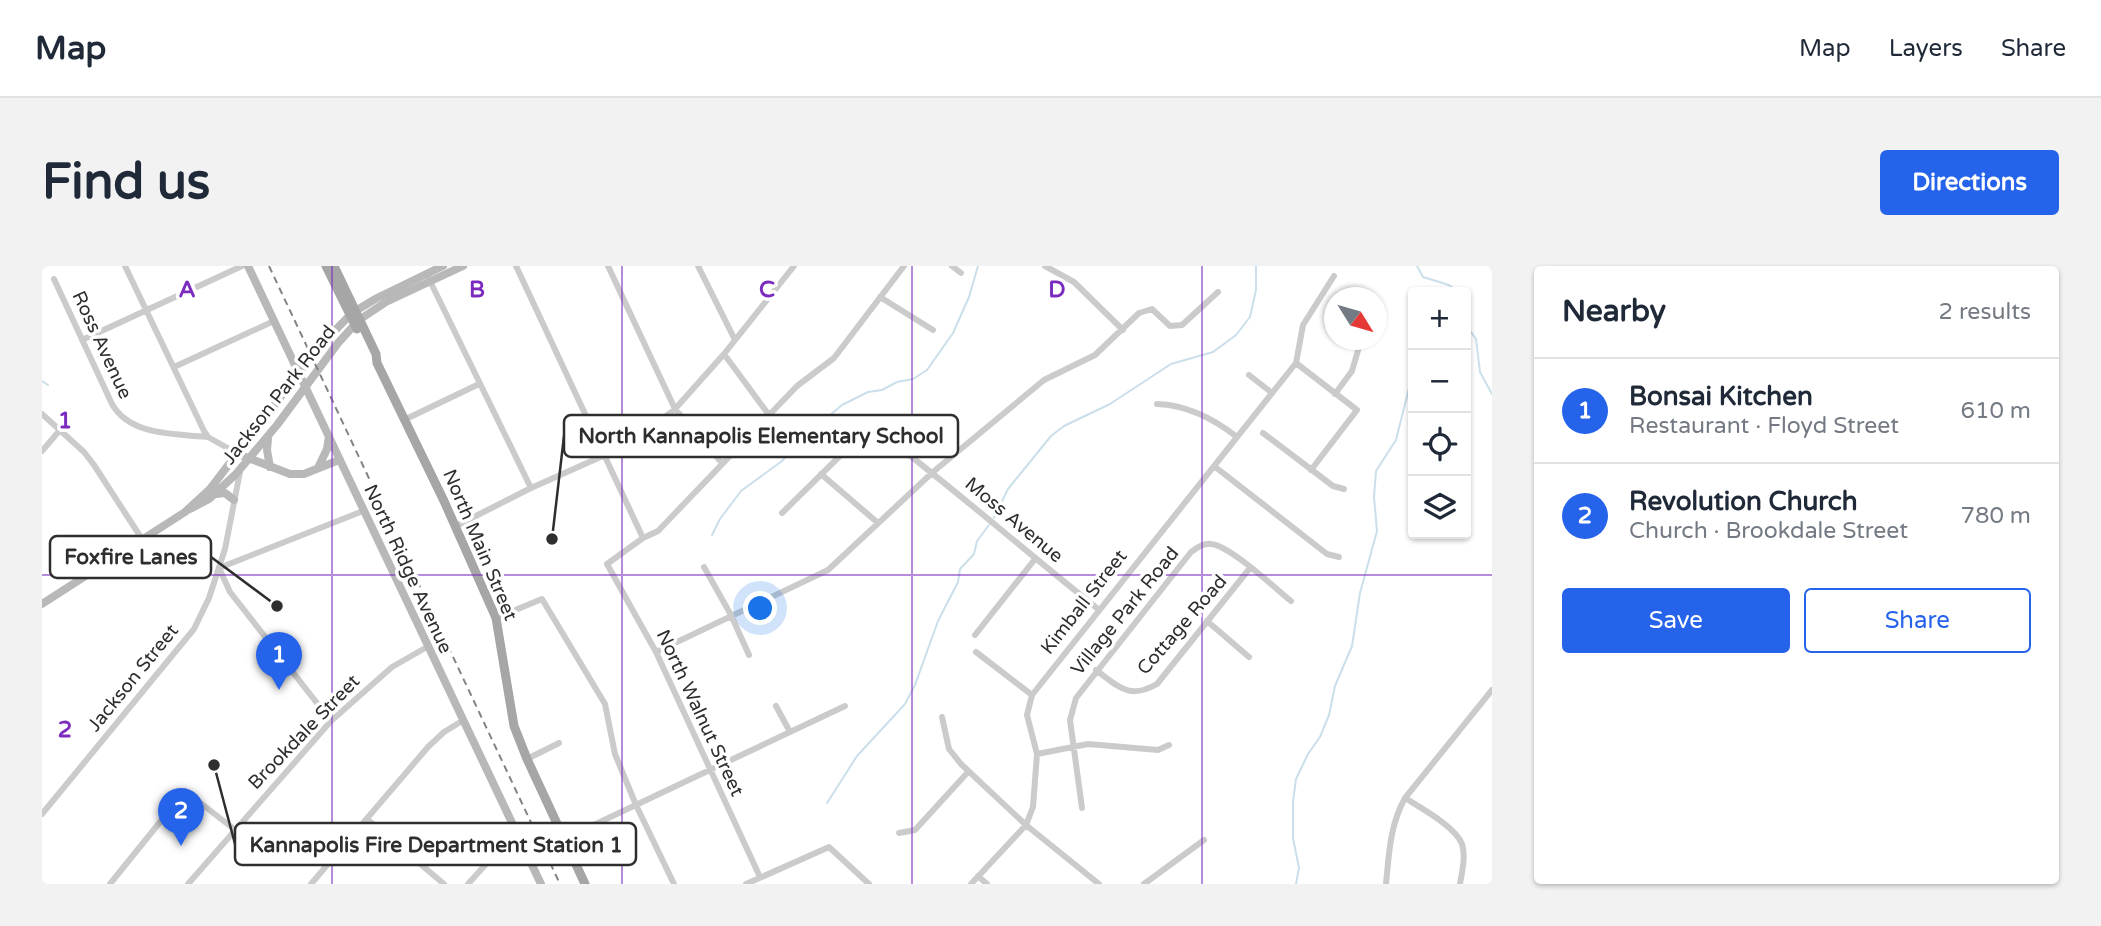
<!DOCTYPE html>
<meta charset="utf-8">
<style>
:root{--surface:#fff;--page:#f2f2f3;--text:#1f2937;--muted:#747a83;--line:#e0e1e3;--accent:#2563eb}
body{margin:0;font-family:"Varela Round",sans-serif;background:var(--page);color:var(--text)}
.controls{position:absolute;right:21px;top:21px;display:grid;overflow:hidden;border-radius:7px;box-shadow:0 2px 5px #0004}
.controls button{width:63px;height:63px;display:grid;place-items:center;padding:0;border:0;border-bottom:2px solid var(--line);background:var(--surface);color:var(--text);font:35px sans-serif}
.compass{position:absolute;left:1282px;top:21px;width:63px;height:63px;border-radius:50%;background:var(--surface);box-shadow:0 2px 5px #0004;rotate:127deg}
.you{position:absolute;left:719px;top:343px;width:24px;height:24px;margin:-18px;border:5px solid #fff;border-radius:50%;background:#1a73e8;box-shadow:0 0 0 10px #1a73e833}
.badge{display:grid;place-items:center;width:46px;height:46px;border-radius:50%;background:var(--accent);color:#fff;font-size:23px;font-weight:700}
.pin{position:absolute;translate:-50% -58px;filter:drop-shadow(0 2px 4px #0008)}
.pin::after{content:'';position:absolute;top:37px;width:24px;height:21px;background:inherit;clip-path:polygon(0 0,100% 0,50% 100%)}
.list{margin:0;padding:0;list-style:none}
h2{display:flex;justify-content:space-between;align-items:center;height:91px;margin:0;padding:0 28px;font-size:30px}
h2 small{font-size:23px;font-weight:400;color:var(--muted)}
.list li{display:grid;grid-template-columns:46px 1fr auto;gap:21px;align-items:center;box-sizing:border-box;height:105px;padding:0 28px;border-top:2px solid var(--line)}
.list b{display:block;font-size:26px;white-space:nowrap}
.list p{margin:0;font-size:23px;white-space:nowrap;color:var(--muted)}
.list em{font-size:23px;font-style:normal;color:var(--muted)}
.actions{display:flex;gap:14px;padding:21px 28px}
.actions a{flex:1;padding:16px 0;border:2px solid var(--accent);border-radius:7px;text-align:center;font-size:24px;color:var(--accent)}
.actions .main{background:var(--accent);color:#fff}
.icon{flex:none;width:38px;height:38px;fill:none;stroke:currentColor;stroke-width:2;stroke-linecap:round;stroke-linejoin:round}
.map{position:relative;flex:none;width:1450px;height:618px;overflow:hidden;border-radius:7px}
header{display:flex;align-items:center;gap:42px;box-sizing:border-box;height:98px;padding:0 35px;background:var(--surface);border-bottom:2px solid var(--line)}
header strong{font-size:33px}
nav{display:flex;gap:38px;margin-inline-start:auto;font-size:24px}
.intro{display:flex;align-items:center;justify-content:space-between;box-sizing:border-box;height:168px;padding:0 42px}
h1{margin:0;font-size:49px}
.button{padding:18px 32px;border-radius:7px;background:var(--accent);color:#fff;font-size:24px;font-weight:700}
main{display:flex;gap:42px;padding:0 42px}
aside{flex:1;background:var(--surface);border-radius:7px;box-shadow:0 2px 5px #0004}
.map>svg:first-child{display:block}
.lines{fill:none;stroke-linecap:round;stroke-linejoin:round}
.stream{stroke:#cadfea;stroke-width:2}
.street{stroke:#cbcbcb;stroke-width:6}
.secondary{stroke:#b8b8b8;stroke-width:8}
.primary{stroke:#a6a6a6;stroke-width:9}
.rail{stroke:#838383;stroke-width:2;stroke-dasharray:7 5;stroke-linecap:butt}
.grid{fill:none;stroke:#7b2cbf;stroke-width:2;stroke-opacity:0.55}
.labels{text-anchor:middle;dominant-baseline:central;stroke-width:7;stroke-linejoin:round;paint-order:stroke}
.street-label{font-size:19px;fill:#2e2e2e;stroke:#fff}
.grid-label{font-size:23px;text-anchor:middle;font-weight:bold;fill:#7b2cbf;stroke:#fff;stroke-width:7;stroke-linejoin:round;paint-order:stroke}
.leader{fill:none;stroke:#2e2e2e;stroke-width:2.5}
.callout-dot{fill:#2e2e2e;stroke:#fff;stroke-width:2.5}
.callout{fill:#fff;stroke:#2e2e2e;stroke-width:2.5}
.callout-label{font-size:21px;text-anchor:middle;font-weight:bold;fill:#2e2e2e}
</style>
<header>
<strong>Map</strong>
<nav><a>Map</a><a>Layers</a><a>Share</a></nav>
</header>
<div class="intro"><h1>Find us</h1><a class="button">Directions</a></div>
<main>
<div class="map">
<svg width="1450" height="618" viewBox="0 0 1450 618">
<rect width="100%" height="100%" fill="#fff"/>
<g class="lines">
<path class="stream" d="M1375 0 1381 11 1407 19 1416 26
M1424 59 1434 73 1438 106 1450 128
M0 115 6 119
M952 252 966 223 1009 170 1022 160 1068 138 1129 98 1171 86 1194 69 1208 51 1214 24V0
M670 269 678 253 699 225 740 195 760 173 800 139 826 126 840 124 855 116 871 113 885 104 911 67 927 31 936 0
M785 537 815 490 863 438 873 419 896 355 916 316 918 303 932 288 935 275 947 259
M1254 618 1257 602 1251 572V536L1254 513 1266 488 1278 471 1287 449 1293 420 1310 380 1318 327 1335 265 1332 231 1334 205 1354 174 1371 106"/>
<path class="street" d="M83 0 162 165 166 171 196 188
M474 0 601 272
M566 0 633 143 680 197
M656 0 692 72
M910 0 919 7
M1003 0 1032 16 1081 64
M12 13 70 138C88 170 134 168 166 171
M387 13 489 222
M838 31 891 64
M1335 59 1336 58
M40 74 200 0
M682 88 727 149
M1254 97 1315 144 1269 204
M132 101 232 55
M1207 109 1230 127
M1293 128 1310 105 1319 74
M1115 138C1145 139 1172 153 1195 171
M0 148 42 186 52 199 100 273
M364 153 437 118
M834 163C910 221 982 284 1056 343
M1221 167 1291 220 1302 223
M0 185 18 164
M1172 200 1285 288 1297 291
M779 208 836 257
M740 247 803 185
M414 260 489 222 563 189 602 167 633 143 682 88 752 0
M662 301 689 349 707 389
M454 352 500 333 563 438 573 488 594 539 632 618
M1165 355 1207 391
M933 369 993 293
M614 386 786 304 891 206 1002 114 1053 89 1097 47 1110 43 1128 60 1140 59 1176 26
M934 386 990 429
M1054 404C1077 421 1087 434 1115 418L1208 302
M734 440 748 466
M900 451 907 483 919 498 984 559 1057 618
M289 455 188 326 177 302 321 245
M995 488 1046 478 1116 484 1127 479
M485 493 517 477
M1363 532 1450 424
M1040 542 1028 454 1034 432 1149 286C1155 282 1161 277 1169 278 1187 279 1233 322 1249 335
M0 548 152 363 167 332 183 283 198 206
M325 553 402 618
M857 567 873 564 926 506
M522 573 803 440
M936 610 945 618
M718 611 614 386 565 298 601 272 616 265 755 120 792 92 862 0
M68 618 143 525 192 563
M146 618 289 455 350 401 385 381
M269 618 386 481 402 466 420 455
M426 618 473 566
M704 618 787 581 827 618
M929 618 984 559 991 541 995 488 985 449 990 429 1254 97 1261 59 1292 10
M1102 618 1162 574
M1344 618C1347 587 1348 559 1363 532 1379 542 1414 561 1420 578 1424 590 1420 606 1418 618"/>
<path class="secondary" d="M206 0 499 618
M226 173 225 184 228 201
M196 188 248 208H262L297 194
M276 202 285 183 287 170
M174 228 183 227 192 234
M148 243 167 233 194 208 235 159 296 77 317 54 344 36 421 0
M0 338 143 246 168 223 276 82 310 47 335 32 401 0"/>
<path class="primary" d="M284 0 315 63
M292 0 334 88 335 97 402 235 454 352 472 460 485 493 543 618"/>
<path class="rail" d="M227 0 518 618"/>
</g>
<path class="grid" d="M290 0V618M580 0V618M870 0V618M1160 0V618M0 309H1450"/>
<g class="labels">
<g class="street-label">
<text transform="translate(60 79) rotate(65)">Ross Avenue</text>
<text transform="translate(237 129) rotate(-52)">Jackson Park Road</text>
<text transform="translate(972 254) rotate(40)">Moss Avenue</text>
<text transform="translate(438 279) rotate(67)">North Main Street</text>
<text transform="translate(366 303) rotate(65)">North Ridge Avenue</text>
<text transform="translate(1042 336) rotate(-52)">Kimball Street</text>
<text transform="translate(1083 345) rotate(-51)">Village Park Road</text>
<text transform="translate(1140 359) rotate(-49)">Cottage Road</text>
<text transform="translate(91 412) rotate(-51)">Jackson Street</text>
<text transform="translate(658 447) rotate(65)">North Walnut Street</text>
<text transform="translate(262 466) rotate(-46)">Brookdale Street</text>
</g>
</g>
<g class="grid-label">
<text x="145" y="31">A</text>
<text x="435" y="31">B</text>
<text x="725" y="31">C</text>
<text x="1015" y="31">D</text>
<text x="23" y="162">1</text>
<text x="23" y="471">2</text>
</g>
<path class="leader" d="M510 273L522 170M235 340L169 291M172 499L193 578"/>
<g class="callout-dot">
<circle cx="510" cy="273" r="7"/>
<circle cx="235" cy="340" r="7"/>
<circle cx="172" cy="499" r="7"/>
</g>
<g class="callout">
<rect x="522" y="149" width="394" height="42" rx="7"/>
<rect x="8" y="270" width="161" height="42" rx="7"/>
<rect x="193" y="557" width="401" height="42" rx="7"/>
</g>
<g class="callout-label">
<text x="719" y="177">North Kannapolis Elementary School</text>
<text x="89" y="298">Foxfire Lanes</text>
<text x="394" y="586">Kannapolis Fire Department Station 1</text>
</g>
</svg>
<div class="controls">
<button>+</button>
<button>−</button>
<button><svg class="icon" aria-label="locate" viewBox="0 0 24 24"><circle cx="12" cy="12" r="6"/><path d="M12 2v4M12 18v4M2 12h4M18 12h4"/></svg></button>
<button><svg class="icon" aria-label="layers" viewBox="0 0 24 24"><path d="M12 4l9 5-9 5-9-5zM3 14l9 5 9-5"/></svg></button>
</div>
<svg class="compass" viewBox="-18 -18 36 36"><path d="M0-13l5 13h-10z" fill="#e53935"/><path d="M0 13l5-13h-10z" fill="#747a83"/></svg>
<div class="you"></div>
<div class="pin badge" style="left:237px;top:424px">1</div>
<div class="pin badge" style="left:139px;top:580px">2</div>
</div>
<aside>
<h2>Nearby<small>2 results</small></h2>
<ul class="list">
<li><span class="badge">1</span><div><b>Bonsai Kitchen</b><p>Restaurant · Floyd Street</p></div><em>610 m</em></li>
<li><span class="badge">2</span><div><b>Revolution Church</b><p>Church · Brookdale Street</p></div><em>780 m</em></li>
</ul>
<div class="actions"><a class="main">Save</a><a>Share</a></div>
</aside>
</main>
